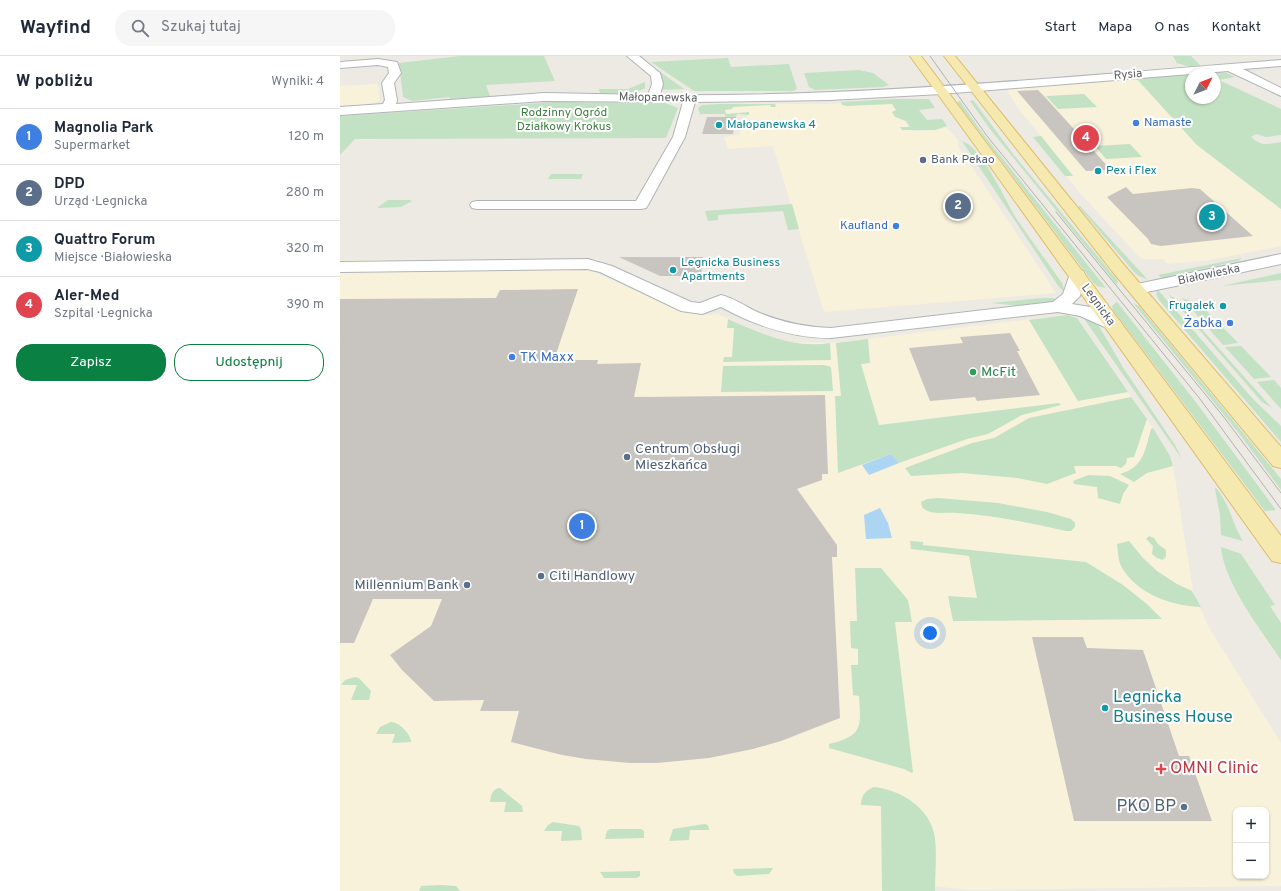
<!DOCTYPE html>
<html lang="pl">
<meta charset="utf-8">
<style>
:root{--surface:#fff;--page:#f6f6f7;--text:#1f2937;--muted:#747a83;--line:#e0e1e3;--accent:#0b8043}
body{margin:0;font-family:Overpass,sans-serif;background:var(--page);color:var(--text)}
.controls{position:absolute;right:12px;bottom:12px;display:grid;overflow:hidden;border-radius:8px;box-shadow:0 1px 3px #0004}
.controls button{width:36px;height:36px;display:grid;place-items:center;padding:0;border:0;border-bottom:1px solid var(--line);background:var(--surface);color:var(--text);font:20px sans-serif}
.compass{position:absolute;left:845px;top:12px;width:36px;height:36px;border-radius:50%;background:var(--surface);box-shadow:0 1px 3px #0004;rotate:48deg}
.you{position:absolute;left:590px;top:577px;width:14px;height:14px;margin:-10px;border:3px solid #fff;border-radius:50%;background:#1a73e8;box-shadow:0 0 0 6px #1a73e833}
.badge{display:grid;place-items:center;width:26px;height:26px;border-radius:50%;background:var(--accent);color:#fff;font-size:13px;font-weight:700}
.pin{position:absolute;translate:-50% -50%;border:2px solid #fff;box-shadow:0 1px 4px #0006}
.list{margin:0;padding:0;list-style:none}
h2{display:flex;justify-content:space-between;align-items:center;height:52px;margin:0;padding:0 16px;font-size:17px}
h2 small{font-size:13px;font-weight:400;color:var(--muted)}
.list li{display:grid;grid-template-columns:26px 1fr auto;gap:12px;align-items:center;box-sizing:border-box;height:56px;padding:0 16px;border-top:1px solid var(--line)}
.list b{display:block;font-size:15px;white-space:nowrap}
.list p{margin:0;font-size:13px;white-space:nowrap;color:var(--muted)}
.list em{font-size:13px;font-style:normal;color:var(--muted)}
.actions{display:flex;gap:8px;padding:12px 16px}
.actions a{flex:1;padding:9px 0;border:1px solid var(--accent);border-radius:16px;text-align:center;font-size:14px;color:var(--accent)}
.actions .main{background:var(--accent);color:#fff}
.icon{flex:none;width:22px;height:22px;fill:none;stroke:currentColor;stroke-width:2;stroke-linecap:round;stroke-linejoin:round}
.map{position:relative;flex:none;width:941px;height:835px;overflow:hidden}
header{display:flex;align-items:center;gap:24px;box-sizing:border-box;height:56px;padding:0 20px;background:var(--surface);border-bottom:1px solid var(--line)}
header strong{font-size:19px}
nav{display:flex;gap:22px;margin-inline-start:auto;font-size:14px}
.search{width:280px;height:36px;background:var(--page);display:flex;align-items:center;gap:10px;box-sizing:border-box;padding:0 14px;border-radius:16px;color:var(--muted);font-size:15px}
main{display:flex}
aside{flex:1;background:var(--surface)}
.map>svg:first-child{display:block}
.commercial{fill:#f9f2db;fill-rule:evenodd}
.green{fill:#c3e1c3}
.water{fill:#acd5f4}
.building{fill:#c8c5c0}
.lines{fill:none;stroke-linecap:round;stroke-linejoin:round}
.minor-casing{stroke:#b1b4b7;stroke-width:2}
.major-casing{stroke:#dfbd69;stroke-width:2}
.minor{fill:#fff;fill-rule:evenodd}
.major{fill:#f5e9b0;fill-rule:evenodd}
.tram{stroke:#b1b2b2;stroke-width:1}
.shop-dot{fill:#3f7fe0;stroke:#fff;stroke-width:1.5}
.culture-dot{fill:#0f9aa8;stroke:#fff;stroke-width:1.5}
.service-dot{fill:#5c6f8a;stroke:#fff;stroke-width:1.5}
.leisure-dot{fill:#2e9e5b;stroke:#fff;stroke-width:1.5}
.health-dot{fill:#e0444e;stroke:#fff;stroke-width:1.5}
.labels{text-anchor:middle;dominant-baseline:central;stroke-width:4;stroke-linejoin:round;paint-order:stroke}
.far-street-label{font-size:12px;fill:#5c5f62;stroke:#fff}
.far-park-label{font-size:12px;fill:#3f7e41;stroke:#fff}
.far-shop-label{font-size:12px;fill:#366cbe;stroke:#fff;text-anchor:start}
.far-culture-label{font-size:12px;fill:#0d838f;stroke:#fff;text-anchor:start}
.far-service-label{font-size:12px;fill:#4e5e75;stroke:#fff;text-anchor:start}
.shop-label{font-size:14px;fill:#366cbe;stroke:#fff;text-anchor:end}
.leisure-label{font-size:14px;fill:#27864d;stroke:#fff;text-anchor:start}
.service-label{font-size:14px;fill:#4e5e75;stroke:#fff;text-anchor:start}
.near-culture-label{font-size:17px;fill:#0d838f;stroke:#fff;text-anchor:start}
.near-health-label{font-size:17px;fill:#be3a42;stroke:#fff;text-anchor:start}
.near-service-label{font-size:17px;fill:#4e5e75;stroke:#fff;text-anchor:end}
</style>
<header>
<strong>Wayfind</strong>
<div class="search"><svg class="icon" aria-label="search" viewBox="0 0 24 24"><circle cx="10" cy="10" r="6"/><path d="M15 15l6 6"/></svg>Szukaj tutaj</div>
<nav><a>Start</a><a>Mapa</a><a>O nas</a><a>Kontakt</a></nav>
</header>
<main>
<aside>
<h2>W pobliżu<small>Wyniki: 4</small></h2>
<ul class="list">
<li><span class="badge" style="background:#3f7fe0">1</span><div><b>Magnolia Park</b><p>Supermarket</p></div><em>120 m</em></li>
<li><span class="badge" style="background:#5c6f8a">2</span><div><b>DPD</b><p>Urząd · Legnicka</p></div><em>280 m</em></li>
<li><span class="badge" style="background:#0f9aa8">3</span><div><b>Quattro Forum</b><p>Miejsce · Białowieska</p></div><em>320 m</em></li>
<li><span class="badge" style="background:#e0444e">4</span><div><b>Aler-Med</b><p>Szpital · Legnicka</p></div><em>390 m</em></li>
</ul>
<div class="actions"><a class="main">Zapisz</a><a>Udostępnij</a></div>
</aside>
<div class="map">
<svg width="941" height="835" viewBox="0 0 941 835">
<rect width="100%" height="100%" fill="#eceae3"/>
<path class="commercial" d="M796 22 857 89 941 153V190L870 204 828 208 823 203H801L739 136 726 120 733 119 677 51 666 32Z
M38 28 40 45 27 49 0 51V30Z
M552 44 571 75 596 74 606 71 618 84V90L716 237 484 256 433 90 388 93 384 81 399 79 407 59 383 58 382 48H487Z
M259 203 254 216 339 254 362 259 378 258 427 280 451 286 493 287 727 259 735 261 813 372 830 400 833 410 853 535 868 570 941 687V830L630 834 592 830V835H0V204ZM896 754H926V820H896Z"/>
<path class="green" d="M120 0H204L215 25 146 29 150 40 111 43 109 41 72 45 63 41 59 7Z
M297 0H301L309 8 344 33 321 34C329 18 308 9 297 0Z
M833 0H851L861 10 850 11 837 7Z
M388 2 391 11 449 8 457 33 453 35H354L311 6Z
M519 14 533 17 549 29 543 31 475 34 469 31 464 17Z
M878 16 887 17 895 21 879 24 941 53V79L926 81 916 78 911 81C922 91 928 88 941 86V153L857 89 796 22 851 18V42H875V18H853Z
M305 26V32L293 38 260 37 259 33H288Z
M744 38 757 51 718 53 706 40Z
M553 43H589L595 52 579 54 587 64 602 63 607 70 595 74H562L560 71H570L566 65 555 61 552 56 556 54 552 48 507 50 502 49 501 46Z
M633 44 673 98 778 225 777 229 650 73 630 45Z
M620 45 643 78 766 232 757 230 752 225 617 46Z
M217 46 325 47 338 52 326 82 15 83 0 99V60Z
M379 48H435L436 51H431L430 49 393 51 392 53 385 54 386 58 409 56V59L397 58 396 61H385V58H360L358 52 362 49Z
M701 80 733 120H725L693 81Z
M622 85C642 91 665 144 676 162 691 184 707 206 722 227L725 236 719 231Z
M790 88 802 101 766 103 755 90Z
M211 118H243L241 123H208Z
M48 144H70L72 145 61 151 37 152Z
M452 148 459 173 448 174 443 155 378 159V164L368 165 365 155Z
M738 150H740L808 224 799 220 795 217Z
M902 202 898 205 830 220 828 223 824 224 818 219Z
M941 217V224L882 230Z
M818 234 913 343 941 370V386L819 244 816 238Z
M828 238 834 242 932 352 922 346Z
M703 242H711L717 243 715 247 681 250 651 247Z
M842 242 860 248 898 287 883 289Z
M777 246 855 345 936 454 925 455 773 254 772 250Z
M793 247 799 250 941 423V434L898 376Z
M740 257 756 265 784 313 835 389 842 403Z
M727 259 737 262 788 336 738 345 689 264Z
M388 263C420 277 454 293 490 287L491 304 383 306 384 301H392L394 272H387Z
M528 283 530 307 521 308 539 369 719 347 721 349 682 359 648 378 627 383 559 407 551 398 498 417 495 340H501L496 287Z
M901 290 931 321 914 323 885 291Z
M485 309 491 311 493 335 381 336 383 310Z
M934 324 941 332V353L917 326Z
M791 341 807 363 794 401 787 402 786 408 781 412 776 410H734L736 417 707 428 677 422 622 417 571 420 565 412 632 387 654 382 689 362Z
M813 372 830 400 833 410 807 417 794 426 780 418C804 411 805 394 811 373Z
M748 419 770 420 789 429 783 438 780 448 758 442 757 431 734 428 733 425Z
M876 432C890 448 892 468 903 485L881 479 880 459 875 433Z
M598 442 658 447 707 456 731 463 735 467V471L731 475H726C690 467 654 459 617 457 606 456 590 460 582 451L581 446 587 443Z
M809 480 814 482 818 488 826 494V500L823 504 817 502 812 498 813 490 806 483Z
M570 485 583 486V489L746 506 783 529 807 548 822 563 613 565 608 540 637 542 629 500 571 493Z
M789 485 803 502 817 515 837 528 852 535 861 551C832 550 796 538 781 510 778 504 778 495 777 488Z
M881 491 901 498 935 549 930 550 941 567V604C921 574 884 527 881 491Z
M515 512H541L568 544 572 566H555L573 716 572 717 564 713 489 692V688C523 680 521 671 519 640L513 639 511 609H518V593L511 592 510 565H517Z
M15 621 19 622 31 635 29 644H11L17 629H1L5 624Z
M51 666C59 666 71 678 71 686L52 687 55 678H36L40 671Z
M534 731C561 734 591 752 595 782 597 799 595 818 595 835H542L541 750 521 749C521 739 526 734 534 731Z
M160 732 182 750 183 756H164L166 746H150C151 739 152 733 160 732Z
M213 766 239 770 241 773 242 784 221 785 222 775H204L208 769Z
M364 768 368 769 369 774H350L349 784 329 785 333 773Z
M270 773H301L304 775V782L265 783 267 775Z
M433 812 429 818 397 820 394 817 393 813Z
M300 815V820L297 822H264L260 816Z
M102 829 116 830 120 835H79L81 830Z"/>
<path class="water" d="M551 398 559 407 529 419 522 409Z
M540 452 548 467 552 482 526 483 524 459Z"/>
<path class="building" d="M698 34 704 40 771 114 746 115 677 35Z
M367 61H396L393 78H362Z
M786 131 793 138 852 132 860 133 913 180 821 190 811 188 808 183 767 141Z
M279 201H363L361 220H320Z
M238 233 214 304H258L257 308 301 307 294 341 485 339 488 418H482V424L457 433 497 489V501H492L500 662 441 685 413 693 369 702 317 707H290L246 703 222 699 171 686 179 655H140L144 644 94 645 62 614 50 599 91 570 102 543H33L14 587H0V243L156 242 160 234Z
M670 277 680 295H677L700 339 637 345 635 341 590 345 569 292 623 287 620 281Z
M692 581H743L747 592 803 594 839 700H849L872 765H734Z"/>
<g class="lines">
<g class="minor-casing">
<path id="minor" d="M287 0H299L320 17 323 28 320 39C527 41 734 20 941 4V10L903 13 941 32V40L888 15 601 38 490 44 355 46 345 81 308 149 306 152 301 153H137L132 152 130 149 132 146 137 145H296L333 81 343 46 204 45 0 59V51L43 48 45 44 42 27 49 17 48 11 38 9 0 12V6L38 3 57 6 61 17 54 27 57 44 56 48 204 37 308 39 312 28 311 20Z
M941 198V208L797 238 791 237 788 233 791 229 797 228Z
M248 203 272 210 351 246 360 247 381 239C393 242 404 249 415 255 440 266 464 271 491 272L713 246 723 238 731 215 737 214 743 215 745 219 740 240 732 248 750 251 779 264 782 268 779 272 773 273 767 272 740 260 718 256 491 282C451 282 416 270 381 251L362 258 341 255 260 216 247 213 0 216V206Z"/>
</g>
<g class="major-casing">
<path id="major" d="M570 0H581L941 480V507L932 505 637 92Z
M604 0H615L784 209 941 391V412L933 410 772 215Z"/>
</g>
<use href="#minor" class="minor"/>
<use href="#major" class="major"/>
<path class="tram" d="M590 0 647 80 860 343 941 453
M716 156 883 360 941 437"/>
</g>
<g class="shop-dot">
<circle cx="796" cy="67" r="4"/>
<circle cx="556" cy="170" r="4"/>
<circle cx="890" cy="267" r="4"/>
<circle cx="172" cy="301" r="4"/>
</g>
<g class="culture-dot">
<circle cx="379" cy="69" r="4"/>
<circle cx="758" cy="115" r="4"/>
<circle cx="333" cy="214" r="4"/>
<circle cx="883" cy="250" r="4"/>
<circle cx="765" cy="652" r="4"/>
</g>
<g class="service-dot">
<circle cx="583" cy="104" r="4"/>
<circle cx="287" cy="401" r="4"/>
<circle cx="201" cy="520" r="4"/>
<circle cx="127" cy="529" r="4"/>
<circle cx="844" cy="751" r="4"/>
</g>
<circle class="leisure-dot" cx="633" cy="316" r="4"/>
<path class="health-dot" d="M819 707h4v4h4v4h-4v4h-4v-4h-4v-4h4z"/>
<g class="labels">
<g class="far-street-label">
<text transform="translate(788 19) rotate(-5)">Rysia</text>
<text transform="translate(318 42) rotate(1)">Małopanewska</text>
<text transform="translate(869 219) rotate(-12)">Białowieska</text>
<text transform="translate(758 249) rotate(54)">Legnicka</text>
</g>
<g class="far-park-label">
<text x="224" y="57">Rodzinny Ogród<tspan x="224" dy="14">Działkowy Krokus</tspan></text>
</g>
<g class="far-shop-label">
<text x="804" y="67">Namaste</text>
<text x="548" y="170" text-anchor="end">Kaufland</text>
</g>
<g class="far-culture-label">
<text x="387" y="69">Małopanewska 4</text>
<text x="766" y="115">Pex i Flex</text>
<text x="341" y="207">Legnicka Business<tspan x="341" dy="14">Apartments</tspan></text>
<text x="875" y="250" text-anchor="end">Frugalek</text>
</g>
<g class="far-service-label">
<text x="591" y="104">Bank Pekao</text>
</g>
<g class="shop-label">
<text x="882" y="267">Żabka</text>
<text x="180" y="301" text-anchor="start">TK Maxx</text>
</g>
<g class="leisure-label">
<text x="641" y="316">McFit</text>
</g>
<g class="service-label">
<text x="295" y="393">Centrum Obsługi<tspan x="295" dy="16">Mieszkańca</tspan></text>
<text x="209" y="520">Citi Handlowy</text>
<text x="119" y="529" text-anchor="end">Millennium Bank</text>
</g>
<g class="near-culture-label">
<text x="773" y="642">Legnicka<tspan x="773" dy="20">Business House</tspan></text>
</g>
<g class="near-health-label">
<text x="830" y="713">OMNI Clinic</text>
</g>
<g class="near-service-label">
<text x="836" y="751">PKO BP</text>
</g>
</g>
</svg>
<div class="controls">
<button>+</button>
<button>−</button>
</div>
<svg class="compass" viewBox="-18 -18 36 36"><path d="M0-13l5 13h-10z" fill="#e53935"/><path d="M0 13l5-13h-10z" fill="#747a83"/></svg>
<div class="you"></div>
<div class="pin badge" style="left:242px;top:470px;background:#3f7fe0">1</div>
<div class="pin badge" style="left:618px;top:150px;background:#5c6f8a">2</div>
<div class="pin badge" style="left:872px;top:161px;background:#0f9aa8">3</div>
<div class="pin badge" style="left:746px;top:82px;background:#e0444e">4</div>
</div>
</main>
